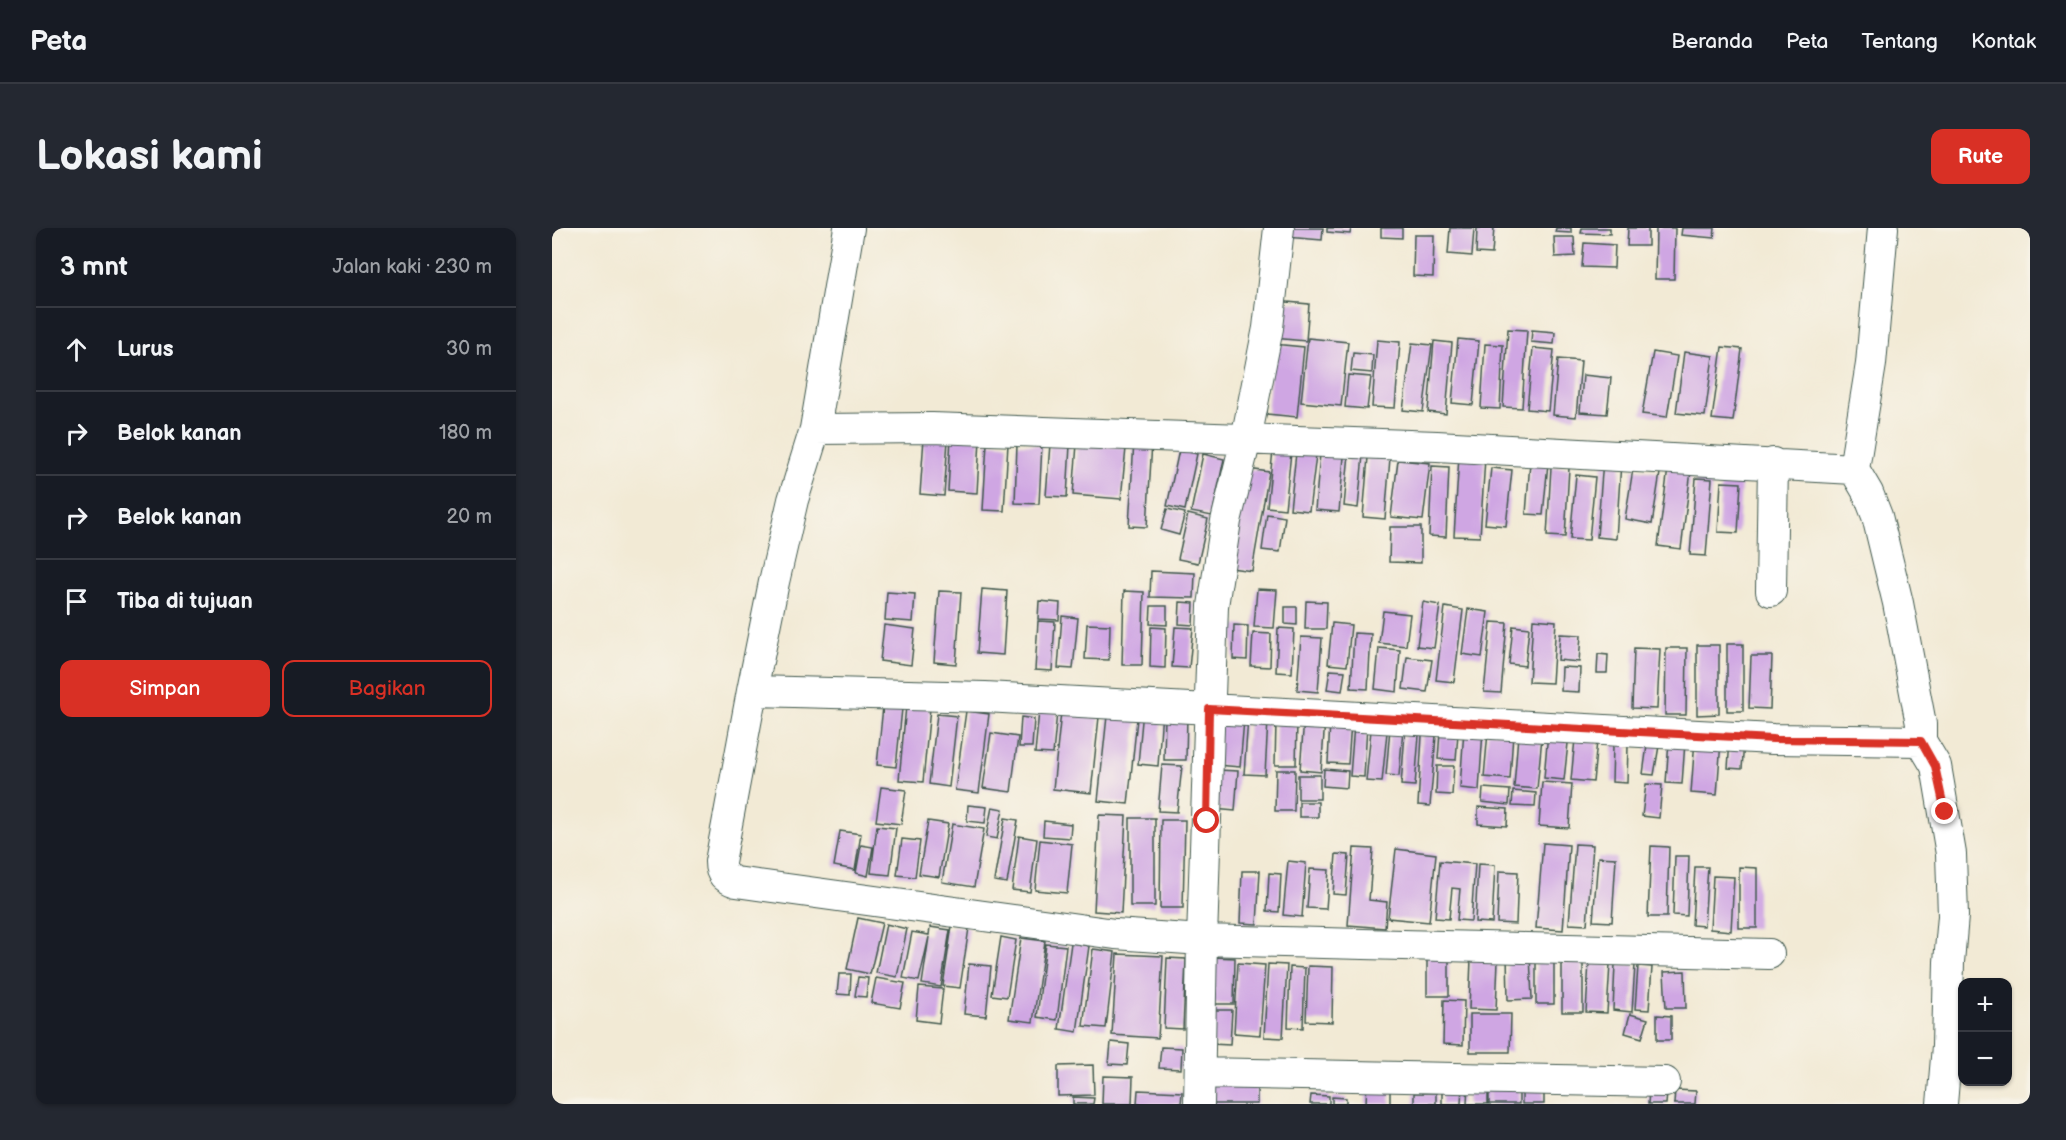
<!DOCTYPE html>
<html lang="id">
<meta charset="utf-8">
<style>
:root{--surface:#171b24;--page:#242831;--text:#f1f3f6;--muted:#9ea1a6;--line:#363941;--accent:#d93025}
body{margin:0;font-family:"Balsamiq Sans",sans-serif;background:var(--page);color:var(--text)}
.controls{position:absolute;right:18px;bottom:18px;display:grid;overflow:hidden;border-radius:12px;box-shadow:0 2px 4px #0004}
.controls button{width:54px;height:54px;display:grid;place-items:center;padding:0;border:0;border-bottom:2px solid var(--line);background:var(--surface);color:var(--text);font:30px sans-serif}
.stop{position:absolute;width:18px;height:18px;margin:-14px;border:4px solid #d93025;border-radius:50%;background:#fff}
.stop.end{background:#d93025;border-color:#fff;box-shadow:0 2px 6px #0008}
.list{margin:0;padding:0;list-style:none}
h2{display:flex;justify-content:space-between;align-items:center;height:78px;margin:0;padding:0 24px;font-size:26px}
h2 small{font-size:20px;font-weight:400;color:var(--muted)}
.list li{display:grid;grid-template-columns:39px 1fr auto;gap:18px;align-items:center;box-sizing:border-box;height:84px;padding:0 24px;border-top:2px solid var(--line)}
.list b{display:block;font-size:22px;white-space:nowrap}
.list em{font-size:20px;font-style:normal;color:var(--muted)}
.actions{display:flex;gap:12px;padding:18px 24px}
.actions a{flex:1;padding:14px 0;border:2px solid var(--accent);border-radius:12px;text-align:center;font-size:21px;color:var(--accent)}
.actions .main{background:var(--accent);color:#fff}
.icon{flex:none;width:33px;height:33px;fill:none;stroke:currentColor;stroke-width:2;stroke-linecap:round;stroke-linejoin:round}
.map{position:relative;flex:none;width:1478px;height:876px;overflow:hidden;border-radius:12px}
header{display:flex;align-items:center;gap:36px;box-sizing:border-box;height:84px;padding:0 30px;background:var(--surface);border-bottom:2px solid var(--line)}
header strong{font-size:28px}
nav{display:flex;gap:33px;margin-inline-start:auto;font-size:21px}
.intro{display:flex;align-items:center;justify-content:space-between;box-sizing:border-box;height:144px;padding:0 36px}
h1{margin:0;font-size:42px}
.button{padding:15px 27px;border-radius:12px;background:var(--accent);color:#fff;font-size:21px;font-weight:700}
main{display:flex;gap:36px;padding:0 36px}
aside{flex:1;background:var(--surface);border-radius:12px;box-shadow:0 2px 4px #0004}
.map>svg:first-child{display:block}
.building{fill:#cfa6e3}
.lines{fill:none;stroke-linecap:round;stroke-linejoin:round}
.street-casing{stroke:#3f574c;stroke-width:32}
.street{stroke:#fff;stroke-width:30}
.route{stroke:#d93025;stroke-width:8}
</style>
<header>
<strong>Peta</strong>
<nav><a>Beranda</a><a>Peta</a><a>Tentang</a><a>Kontak</a></nav>
</header>
<div class="intro"><h1>Lokasi kami</h1><a class="button">Rute</a></div>
<main>
<aside>
<h2>3 mnt<small>Jalan kaki · 230 m</small></h2>
<ul class="list">
<li><svg class="icon" aria-label="ahead" viewBox="0 0 24 24"><path d="M12 20V5M6 11l6-6 6 6"/></svg><div><b>Lurus</b></div><em>30 m</em></li>
<li><svg class="icon" aria-label="right" viewBox="0 0 24 24"><path d="M7 20v-9h11M14 6l5 5-5 5"/></svg><div><b>Belok kanan</b></div><em>180 m</em></li>
<li><svg class="icon" aria-label="right" viewBox="0 0 24 24"><path d="M7 20v-9h11M14 6l5 5-5 5"/></svg><div><b>Belok kanan</b></div><em>20 m</em></li>
<li><svg class="icon" aria-label="arrive" viewBox="0 0 24 24"><path d="M6 21V4h12l-3 4 3 4H6"/></svg><div><b>Tiba di tujuan</b></div></li>
</ul>
<div class="actions"><a class="main">Simpan</a><a>Bagikan</a></div>
</aside>
<div class="map">
<svg width="1478" height="876" viewBox="0 0 1478 876">
<rect width="100%" height="100%" fill="#f7f3e8"/>
<filter id="ink" filterUnits="userSpaceOnUse"><feTurbulence type="fractalNoise" baseFrequency=".0167" numOctaves="2"/><feDisplacementMap in="SourceGraphic" scale="12" xChannelSelector="R" yChannelSelector="G"/><feConvolveMatrix kernelMatrix="1 2 1 2 8 2 1 2 1" color-interpolation-filters="sRGB"/></filter>
<filter id="wash" filterUnits="userSpaceOnUse"><feTurbulence type="fractalNoise" baseFrequency=".008" numOctaves="4" result="noise"/><feDisplacementMap in="SourceGraphic" scale="24" xChannelSelector="R" yChannelSelector="G"/><feGaussianBlur stdDeviation="1.35" result="paint"/><feColorMatrix in="noise" values="0 0 0 0 0 0 0 0 0 0 0 0 0 0 0 0 0 1.4 0 .05"/><feComposite in="paint" operator="in"/></filter>
<g filter="url(#wash)">
<rect width="100%" height="100%" fill="#f2ead5"/>
<g id="blocks">
<path class="building" d="M735 0H771L770 12 734 9Z
M775 0H799L798 6 775 4Z
M829 0H850V10L829 9Z
M898 0H922L920 28 896 26Z
M925 0H942L940 26 924 25Z
M1004 0H1019V5L1003 4Z
M1030 0H1058V6L1029 5Z
M1076 0H1096V18H1075Z
M1104 0H1123L1122 51H1103Z
M1130 0H1163L1162 10 1129 7Z
M862 7H882L881 49 861 48Z
M1002 9H1022L1023 28 1003 29Z
M1032 15 1063 17 1062 40 1030 39Z
M724 73 757 76 754 113 721 110Z
M956 101 975 102 970 180 951 179Z
M980 102 1003 104 1002 116 979 114Z
M756 110 796 114 789 178 749 174Z
M906 111 927 113 921 177 900 175Z
M825 112 848 114 843 180 820 179Z
M882 113 900 115 894 186 876 184Z
M860 115 880 117 871 184 851 182Z
M721 116 752 119 745 189 715 186Z
M933 116 951 117 948 181 929 180Z
M1170 119 1190 121 1181 193 1160 191Z
M981 120 1002 122 996 183 975 181Z
M1101 124 1125 128 1115 189 1090 186Z
M1132 124 1161 128 1153 188 1124 185Z
M801 125 821 127 820 145 799 143Z
M1006 131 1029 133 1024 189 1001 187Z
M796 147 819 149 815 181 793 179Z
M1031 147 1059 150 1055 186 1028 184Z
M399 209 428 211 425 265 396 263Z
M372 210 396 212 392 268 368 266Z
M582 213 600 214 595 299 577 298Z
M722 213 740 215 733 281 715 279Z
M435 215 456 216 452 283 431 282Z
M465 216 490 217 487 276 463 275Z
M498 216 518 217 515 269 494 268Z
M525 216 574 220 569 271 521 267Z
M627 222 645 226 633 282 615 278Z
M744 225 764 227 757 283 738 281Z
M651 226 672 231 660 288 639 284Z
M768 226 792 229 787 284 763 282Z
M797 226 811 227 806 280 792 278Z
M907 228 933 230 928 309 902 308Z
M816 229 838 230 833 291 811 289Z
M846 232 878 235 871 292 839 289Z
M1051 232 1069 234 1064 311 1045 309Z
M978 234 996 235 991 287 974 286Z
M880 238 897 239 894 309 877 308Z
M999 239 1017 240 1013 309 995 308Z
M689 240 717 244 700 343 672 339Z
M939 240 960 242 954 298 933 296Z
M1116 240 1139 243 1129 321 1106 318Z
M1081 241 1108 245 1100 296 1073 291Z
M1024 247 1043 249 1037 312 1018 311Z
M1144 250 1160 251 1154 328 1138 327Z
M1169 254 1189 255 1186 305 1166 304Z
M615 281 633 285 627 307 609 302Z
M636 286 656 291 646 335 626 331Z
M715 286 733 289 728 324 710 322Z
M838 299H869V335L837 334Z
M599 343 643 345 642 370 598 369Z
M430 361 455 363 451 427 425 425Z
M705 361 725 362 722 400 702 399Z
M387 363 409 364 404 436 382 434Z
M572 363 592 364 590 437H570Z
M335 364 363 366 361 394 333 392Z
M487 373 508 375 507 392 486 391Z
M754 373 775 374 774 401H753Z
M628 374 642 375 641 397 627 396Z
M871 374 888 377 882 420 865 418Z
M599 378H615V397L598 396Z
M733 379H745V397L733 396Z
M893 379 911 382 902 454 884 452Z
M916 381 936 384 930 429 910 426Z
M831 383 858 386 854 418 827 415Z
M510 388 526 390 521 441 506 440Z
M981 391 1004 393 1000 455 977 454Z
M486 393 503 394 500 443 483 442Z
M939 394 955 395 949 465 932 464Z
M780 395 799 397 795 438 776 436Z
M535 396 558 397 557 432 533 431Z
M332 397 363 401 359 437 328 433Z
M682 397 696 398 695 432 681 431Z
M961 398 977 400 973 438 957 436Z
M599 399 614 400 613 440 598 439Z
M623 399 641 400 637 440 620 439Z
M726 400 742 401 740 445 724 444Z
M701 405 719 406 718 439 699 438Z
M802 405 819 406 816 461 799 460Z
M1008 406 1029 407 1027 434 1006 432Z
M749 409 770 410 766 464 745 462Z
M1175 416H1191V483H1175Z
M1145 417H1167V486L1145 487Z
M827 420 848 422 845 464 823 461Z
M1082 420 1108 421 1105 481 1080 480Z
M1114 420H1135L1134 487H1113Z
M1046 426 1056 427 1055 445H1045Z
M1199 428H1220L1218 481 1197 480Z
M855 429 880 432 875 464 851 461Z
M1010 439 1028 440 1027 464 1009 463Z
M778 442 793 443 790 463 775 461Z
M332 469 351 471 344 539 325 537Z
M354 478 378 480 371 554 347 552Z
M591 482 610 484 606 538 586 536Z
M414 483 437 486 427 565 403 562Z
M487 483 505 484 501 526 483 525Z
M509 484 547 489 539 565 501 561Z
M385 486 405 488 397 559 377 556Z
M555 488 585 491 576 576 546 573Z
M613 488H635L634 532H612Z
M469 489 482 491 480 519H467Z
M669 490 692 492 688 539 665 537Z
M696 490 716 492 713 547 692 546Z
M752 491 773 493 769 544 748 542Z
M778 493 799 495 796 536 776 535Z
M724 494H745L744 537H723Z
M802 496 815 497 812 549 798 548Z
M838 500 851 501 847 548 834 547Z
M912 501 931 503 927 562 908 560Z
M819 502 835 504 830 554 814 553Z
M888 504 906 505 904 532 886 531Z
M936 504 961 506 958 551 932 549Z
M996 504 1017 506 1012 552 992 550Z
M439 505 466 509 459 564 431 560Z
M853 505 867 507 863 558 849 557Z
M870 507 884 508 878 578 866 577Z
M966 507 990 509 985 561 962 559Z
M1096 510 1108 512 1102 547 1091 546Z
M1023 511 1045 513 1041 554 1019 552Z
M1143 511 1169 513 1165 567 1139 565Z
M1178 512 1192 513 1190 541 1176 540Z
M1117 513 1133 514 1130 556 1114 555Z
M1061 517H1076L1075 555 1060 554Z
M610 537 630 538 625 584 606 583Z
M885 538H902L900 567 884 566Z
M772 541 796 543 795 560 771 558Z
M665 542 686 543 683 583 662 581Z
M724 542H743L742 583H723Z
M746 547H768V571H746Z
M990 554 1020 556 1017 600 987 598Z
M1094 556 1110 557 1107 590 1090 588Z
M329 559 354 562 349 596 324 593Z
M931 560 958 562 957 577 930 574Z
M961 563 984 565 983 579 960 578Z
M747 574H766V589H747Z
M416 577 435 579 433 595 415 593Z
M440 579 451 581 445 611 434 609Z
M926 579 956 581 955 598 926 596Z
M547 587 574 588 569 685 542 683Z
M453 590 466 592 455 655 442 653Z
M578 590H603V678H578Z
M609 592H633L631 680H608Z
M376 593 396 596 387 649 367 646Z
M492 593 519 596 518 610 491 608Z
M400 596 432 601 422 659 390 654Z
M325 598 344 600 338 647 319 645Z
M288 603 309 606 303 642 282 638Z
M467 608 485 611 478 664 460 662Z
M350 611 368 613 363 649 345 647Z
M488 612 520 616 515 665 483 662Z
M991 615 1017 617 1011 702 984 700Z
M1023 616 1041 617 1035 697 1017 696Z
M309 617 321 619 316 648 304 645Z
M1099 618 1117 619 1115 689H1096Z
M802 620 821 621 817 672 835 674 833 700 796 697Z
M844 621 884 626 877 694 836 690Z
M784 626 797 627 794 667 781 666Z
M1123 628H1137L1135 688 1121 687Z
M1046 629 1064 630 1060 694 1041 693Z
M736 633 754 635 750 689 731 687Z
M888 633 923 636 919 693 905 692 908 661 900 660 897 691 883 690Z
M926 636 943 637 940 695 923 694Z
M1143 639H1156L1152 698 1140 697Z
M1187 639 1205 640V700H1187Z
M758 641 777 642 774 681 755 680Z
M690 643H708L705 696 688 695Z
M947 643 966 644 964 696 945 695Z
M717 645 729 646 727 684 715 683Z
M1161 648 1182 649 1179 703 1158 701Z
M306 690 330 695 318 746 295 741Z
M334 696 355 701 345 749 324 745Z
M400 698 417 700 408 760 391 758Z
M378 699 398 702 389 759 370 756 377 709 367 753 351 750 360 704 377 707Z
M449 709 464 712 455 769 440 767Z
M469 710 493 713 481 794 457 791Z
M519 715 537 718 525 804 507 801Z
M494 716 514 718 505 792 485 789Z
M541 721 563 724 554 800 531 798Z
M875 721H897V768H875Z
M565 726 611 728 606 810 560 807Z
M955 727H978L980 771 956 772Z
M984 727H1002V776H984Z
M660 729 683 730 682 776H659Z
M615 730 634 731 631 801 612 800Z
M919 731 946 732 944 782 917 781Z
M1010 734H1031V784H1010Z
M1037 734 1058 736 1055 785 1034 784Z
M686 735 713 737 708 807 682 805Z
M417 736 439 738 434 788 412 786Z
M716 736 735 737 731 810 712 809Z
M1063 736 1083 737 1080 784 1061 782Z
M756 738 781 739 780 794 754 793Z
M1086 738 1100 739 1097 782 1083 781Z
M738 739 753 740 751 800 736 799Z
M1133 743 1134 780H1114L1112 744Z
M287 746H299L298 767 285 766Z
M306 749 316 750 314 769 303 768Z
M324 750 353 755 348 780 319 775Z
M367 759 391 761 387 795 364 792Z
M892 772 912 773 911 817 891 816Z
M661 782H680L678 817 659 816Z
M918 786H959L958 824H918Z
M1078 786 1096 791 1090 810 1073 805Z
M1105 787 1119 788V812H1105Z
M559 814 577 816 575 837 557 836Z
M609 819 630 820 629 841 607 840Z
M541 837 542 867 506 868V838Z
M551 848 581 849 580 876H550Z
M815 851H838V876H814Z
M937 852H967V876H937Z
M652 856 705 858V876H652Z
M890 856 910 857 909 876H890Z
M916 856 936 857V876H915Z
M970 860 992 861V876H970Z
M586 862 630 864 629 876H585Z
M1123 862 1144 863 1143 876H1122Z
M1097 863 1115 865 1114 876H1096Z
M862 865H884V876H862Z
M759 867 777 868V876H758Z
M521 869 542 870 541 876H521Z
M780 869 794 870V876H780Z"/>
</g>
</g>
<g filter="url(#ink)">
<use href="#blocks" fill-opacity="0" stroke="#3f574c" stroke-width="1.5"/>
<g class="lines">
<g class="street-casing">
<path id="street" d="M297 0 263 201 241 272 222 354 200 463 168 634C168 646 173 650 184 654L563 706 650 712 1217 726
M1331 0 1319 136 1302 241 1316 265 1325 288 1346 375 1369 496V513L1384 538 1399 626 1401 688 1397 734 1395 818 1390 876
M263 201 380 200 885 218 1302 241
M1219 363 1221 235
M200 463 433 469 1221 511 1369 513
M648 845 1113 854
M647 876 650 712 661 378 674 293 694 211 716 100 727 0"/>
</g>
<use href="#street" class="street"/>
</g>
</g>
<g class="lines" filter="url(#ink)">
<path class="route" d="M655 593 657 481 1221 511 1369 513 1383 538 1393 584"/>
</g>
</svg>
<div class="controls">
<button>+</button>
<button>−</button>
</div>
<div class="stop" style="left:655px;top:593px"></div>
<div class="stop end" style="left:1393px;top:584px"></div>
</div>
</main>
